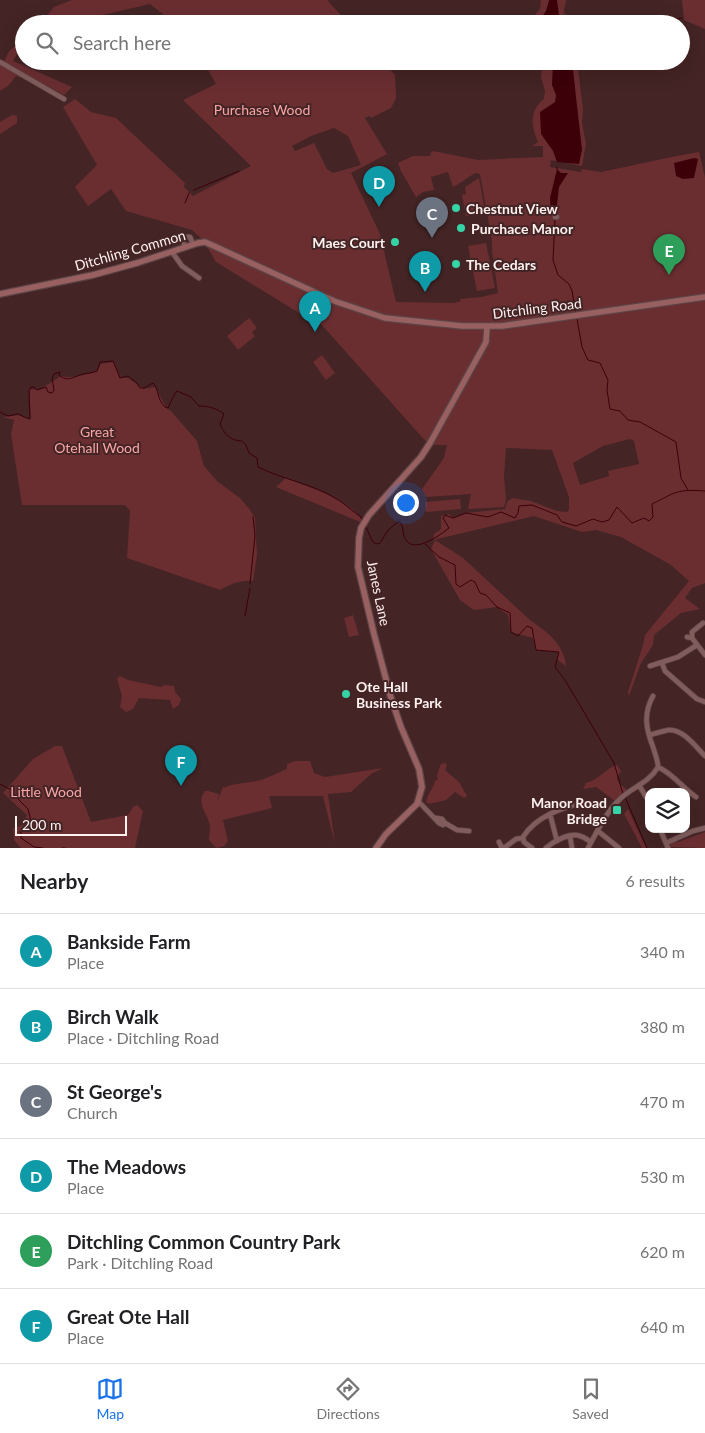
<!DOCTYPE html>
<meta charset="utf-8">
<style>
:root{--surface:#fff;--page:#f2f2f2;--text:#202124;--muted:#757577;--line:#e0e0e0;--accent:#1a73e8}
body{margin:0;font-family:Lato,sans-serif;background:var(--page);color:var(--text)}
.controls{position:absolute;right:15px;bottom:15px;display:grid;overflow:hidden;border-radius:10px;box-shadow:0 5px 20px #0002}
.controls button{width:45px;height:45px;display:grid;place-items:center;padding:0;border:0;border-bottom:1px solid var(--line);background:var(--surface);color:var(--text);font:25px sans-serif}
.scale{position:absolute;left:15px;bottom:12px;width:112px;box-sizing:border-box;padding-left:5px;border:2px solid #fef1f0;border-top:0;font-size:14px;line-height:18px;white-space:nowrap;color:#fef1f0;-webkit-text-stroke:4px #442425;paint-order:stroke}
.you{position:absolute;left:405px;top:502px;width:18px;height:18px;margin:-12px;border:4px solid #fff;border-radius:50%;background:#1a73e8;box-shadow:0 0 0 8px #1a73e833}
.badge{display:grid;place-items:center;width:32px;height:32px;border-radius:50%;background:var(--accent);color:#fff;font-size:16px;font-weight:700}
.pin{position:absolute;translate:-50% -41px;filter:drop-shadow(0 1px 2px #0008)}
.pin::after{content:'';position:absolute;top:26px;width:18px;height:15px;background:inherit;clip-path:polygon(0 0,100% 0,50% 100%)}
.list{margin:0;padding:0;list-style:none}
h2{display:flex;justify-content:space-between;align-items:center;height:65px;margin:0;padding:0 20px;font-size:21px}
h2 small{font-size:16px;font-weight:400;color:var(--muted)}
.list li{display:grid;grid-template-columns:32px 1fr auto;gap:15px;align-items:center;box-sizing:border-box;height:75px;padding:0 20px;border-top:1px solid var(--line)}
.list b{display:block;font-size:19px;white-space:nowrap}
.list p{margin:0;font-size:16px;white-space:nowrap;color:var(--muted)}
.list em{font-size:16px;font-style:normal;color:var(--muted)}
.icon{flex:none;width:28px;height:28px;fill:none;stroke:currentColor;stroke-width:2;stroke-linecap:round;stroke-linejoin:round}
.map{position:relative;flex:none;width:705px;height:848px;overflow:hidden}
.search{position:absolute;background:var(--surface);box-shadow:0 5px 20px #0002;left:15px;right:15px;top:15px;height:55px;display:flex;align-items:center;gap:12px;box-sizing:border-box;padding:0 18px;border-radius:28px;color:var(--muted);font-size:19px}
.sheet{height:515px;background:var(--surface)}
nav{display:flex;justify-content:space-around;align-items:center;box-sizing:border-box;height:70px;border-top:1px solid var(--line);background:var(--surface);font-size:14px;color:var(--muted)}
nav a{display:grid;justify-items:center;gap:2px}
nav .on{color:var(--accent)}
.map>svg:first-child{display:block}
.green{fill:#6a2e31;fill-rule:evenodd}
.water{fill:#3c0009}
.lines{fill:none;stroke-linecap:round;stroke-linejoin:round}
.stream{stroke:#3c0009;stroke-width:1}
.street-casing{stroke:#5c4344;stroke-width:6}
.secondary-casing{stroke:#5c4344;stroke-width:8}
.street{stroke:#815c5c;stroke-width:4.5}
.secondary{stroke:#986061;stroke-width:5.5}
.poi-dot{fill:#35d4a7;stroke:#442425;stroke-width:2}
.labels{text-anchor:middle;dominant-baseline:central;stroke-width:4;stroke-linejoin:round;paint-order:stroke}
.park-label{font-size:14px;fill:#f7a5a6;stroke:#442425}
.poi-label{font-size:14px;font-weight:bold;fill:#fef1f0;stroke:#442425;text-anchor:start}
.street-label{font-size:14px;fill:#fef1f0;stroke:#442425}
</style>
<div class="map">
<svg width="705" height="848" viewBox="0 0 705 848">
<rect width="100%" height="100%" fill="#442425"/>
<path class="green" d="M72 0H327L349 24H175L150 4 64 24H47L44 19 54 7Z
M541 0H566L564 10 566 24H527L540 9Z
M682 0H705V29L684 20Z
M18 44 21 47 13 61 72 87 64 95 44 84 16 76 9 85 0 91V64L4 62 9 51Z
M203 61H382L395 75 396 98 391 108 371 118 369 116 365 118 387 154 351 173 380 234 396 302 454 303 461 301 460 299 481 297 498 293 492 251V241L480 174 475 173 457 185 453 187 448 172 431 177 434 190 423 192 416 197 401 171 398 163 413 156H431L430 154 433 151 478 160 543 157V146H532L538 142C531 127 529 110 544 99L545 91 541 77 543 61H577L583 109 582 122 586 144 582 166 551 160 550 167 581 172 582 169 601 172 672 157 699 152 705 177V583L692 588 685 598 700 609 681 613 654 635 653 645 641 663 629 696 628 692 643 645 645 635 689 581 671 565 621 537 596 530 582 532 534 516 433 540 434 534 441 529V516L449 514 453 518 466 513 505 509 507 502 512 498 531 501 557 511 567 512 569 510V497L552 450 506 448 504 476 506 500 504 507 468 509 471 494 426 497 422 489 444 458 447 445H429L321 324H317L216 262 203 240 192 230 126 211 111 189 88 206 75 187 97 165 63 107 75 99 91 112 116 118 185 183 184 187 193 196 251 166 183 100 216 84ZM334 128 348 136 361 165 333 173 327 169 314 143 295 151 292 146 311 136ZM630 439 634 441 639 464 608 471 609 476 580 485 573 463 603 446Z
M12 115 17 116V123L0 134V122Z
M479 178 485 212 466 216 462 195 466 194 465 187Z
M486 243 495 288 477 291 468 246Z
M249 318 257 328 252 332 255 336 238 350 227 336Z
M322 355 335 373 326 380 313 362Z
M114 362 120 378H128L144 389 155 387 167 409 171 411 197 441 204 466 217 481 240 498 250 510 255 518 257 555 253 581C240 580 231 584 220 590L127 558 130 511 125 505H22L11 434 14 420 3 417 18 415 31 420 29 389 39 390 61 376C74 379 84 374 97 372L101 364Z
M286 478C311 488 351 499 365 524L276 487Z
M460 499 461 509 426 512 425 502Z
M435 540 463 558 531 621C548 632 564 645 566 666L558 660V652L536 650 533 638 511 632 508 615 497 607 474 610 460 600 431 549Z
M353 615 359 635 349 637 344 618Z
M120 676 128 680 161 687 165 685 174 686 175 692 181 699 179 705 173 709 170 700 139 698 133 709 126 712 120 707 122 696 117 679Z
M55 746H62L91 822 128 815 133 807 137 805 143 811 135 848H21L14 840 13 828 21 826 27 815 3 793 33 759Z
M295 761H310L314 773 325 777 383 768 371 774 351 792 328 794 335 844 323 796H269L272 808 223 820 228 841 224 846 216 848 209 840C209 835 210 831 210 827 209 814 195 804 205 791H208L219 794 217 802 223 787 226 788 225 787C236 783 245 783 257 781 263 780 280 772 287 769V764Z
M445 763 447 765 445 770 459 782 467 796 464 798 455 792 446 800 429 804 426 802C427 795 433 789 435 781L438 779 437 775 441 764Z
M617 765 621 771 617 778 619 783 627 790 615 801 596 787 583 789 586 783C601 779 604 769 617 765Z
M628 809 646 848H642L624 814Z
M705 832V848L669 847 670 844 674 841 678 842Z"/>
<path class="water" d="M549 0H557L559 16 547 24H537L546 11Z
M553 61H572L582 150 579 164 557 162 553 151 541 134 540 112 555 102 556 95 552 85Z
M694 158 698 159 694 178 683 179 676 176 674 163Z
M557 169 561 173H568L559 187 556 214H551L550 198Z"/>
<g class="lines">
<path class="stream" d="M654 24 682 18
M557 167V169
M194 190 239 171
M185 203 189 193
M555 220 553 260 558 275 569 284 572 291 576 314
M577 319 582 347 588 360 600 363 608 380 607 390 610 409 620 411 628 420 640 422 676 442 681 478 688 490
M0 412 8 416 18 414 29 419 30 418 29 391 31 387H34L37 390 46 387 48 392 52 393 54 390 52 378 54 374 60 372 59 375C68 383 74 376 84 374 88 373 92 373 97 371L100 362 113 361 120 378 128 376 137 383 140 388H144L153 383C160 391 156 398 165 407L168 408 173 397 177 391 191 397 199 406C207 406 217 408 224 414L220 424C224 434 231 441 242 441L246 445 249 453 257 458 258 467C282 479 312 484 335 498 344 503 352 511 361 517L363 521
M365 525 373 542 377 544 380 543 388 530 399 521C404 527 402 530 404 536 411 557 440 535 449 528L443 518 445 515 453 518 466 513 488 517 501 512 515 518 518 513 519 506 532 505 557 515 562 522 576 526 593 519 602 522 609 520 617 507 632 523 644 518 649 521 653 517 652 504C676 492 677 489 705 491
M425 544 439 557 455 565 456 584 460 587 471 580 475 582 480 593 486 595 497 607 510 613 511 632 518 636 527 626 532 628 536 650 559 652 555 667 565 680 614 763 623 794
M250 584 255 536 253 517
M245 616 250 588
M0 784 11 790 17 798 28 809 31 821 21 831V838L34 847 43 848
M625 797 647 848
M62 848H65"/>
<g class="street-casing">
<path id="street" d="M0 62 64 99
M555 217H557
M185 247 183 240 185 237H190L193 244
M172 252 182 266 199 278
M687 637 692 638 705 655
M692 638V632L703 623
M662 663 665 671 697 699 705 702
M650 666 678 657 697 645
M649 735C655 734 662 731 669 730 683 729 696 747 705 756
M658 767C675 775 681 787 696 797
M639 785 649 802
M418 801 439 823 443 825 445 823 442 819 436 818
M550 814 557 841
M445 823 457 830 469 831
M660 829 668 848
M598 831 619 848
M570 836 572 848
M499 842 502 848
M666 843 693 831 705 828
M504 848 516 839 523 838
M532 848 524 842 523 837C536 816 562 808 584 802
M546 848C554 841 570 832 580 836 584 837 588 840 591 842
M588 848C597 832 606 812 620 799 632 787 649 783 658 767 658 760 655 754 653 747 646 729 643 714 653 696"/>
</g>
<g class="secondary-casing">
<path id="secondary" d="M0 294 93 275 137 263 198 243 205 242 214 246 334 301 385 318 462 326H502L705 297
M376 848 386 834 417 804 422 787 419 769 401 727 391 698 374 634 358 567 359 538 361 528 369 515 421 457 430 443 486 342 487 327"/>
</g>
<use href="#street" class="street"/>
<use href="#secondary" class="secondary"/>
</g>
<g class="poi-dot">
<circle cx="456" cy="208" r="5"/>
<circle cx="461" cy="228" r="5"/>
<circle cx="395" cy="242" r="5"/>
<circle cx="456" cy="264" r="5"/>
<circle cx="346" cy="694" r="5"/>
<rect x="612" y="805" width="10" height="10" rx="2.5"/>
</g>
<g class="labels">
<g class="park-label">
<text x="262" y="109">Purchase Wood</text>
<text x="97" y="431">Great<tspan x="97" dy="16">Otehall Wood</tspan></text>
<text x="46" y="791">Little Wood</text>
</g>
<g class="poi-label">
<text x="466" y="208">Chestnut View</text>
<text x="471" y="228">Purchace Manor</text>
<text x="385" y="242" text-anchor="end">Maes Court</text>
<text x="466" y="264">The Cedars</text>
<text x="356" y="686">Ote Hall<tspan x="356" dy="16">Business Park</tspan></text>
<text x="607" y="802" text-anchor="end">Manor Road<tspan x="607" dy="16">Bridge</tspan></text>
</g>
<g class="street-label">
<text transform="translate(130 250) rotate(-16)">Ditchling Common</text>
<text transform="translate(537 308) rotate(-7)">Ditchling Road</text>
<text transform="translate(379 593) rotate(78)">Janes Lane</text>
</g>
</g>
</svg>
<div class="controls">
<button><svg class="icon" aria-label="layers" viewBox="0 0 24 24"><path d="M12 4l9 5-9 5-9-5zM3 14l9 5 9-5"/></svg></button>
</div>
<div class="scale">200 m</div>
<div class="you"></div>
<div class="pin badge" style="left:315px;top:332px;background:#0f9aa8">A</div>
<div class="pin badge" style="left:425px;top:292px;background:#0f9aa8">B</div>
<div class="pin badge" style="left:432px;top:238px;background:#6b7280">C</div>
<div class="pin badge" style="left:379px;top:207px;background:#0f9aa8">D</div>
<div class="pin badge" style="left:669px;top:275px;background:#2e9e5b">E</div>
<div class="pin badge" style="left:181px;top:786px;background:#0f9aa8">F</div>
<div class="search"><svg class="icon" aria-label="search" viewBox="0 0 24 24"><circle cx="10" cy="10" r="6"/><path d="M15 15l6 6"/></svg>Search here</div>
</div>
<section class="sheet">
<h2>Nearby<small>6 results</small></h2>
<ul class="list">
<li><span class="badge" style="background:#0f9aa8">A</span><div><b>Bankside Farm</b><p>Place</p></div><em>340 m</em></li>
<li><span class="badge" style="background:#0f9aa8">B</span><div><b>Birch Walk</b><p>Place · Ditchling Road</p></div><em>380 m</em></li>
<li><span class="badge" style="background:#6b7280">C</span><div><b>St George's</b><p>Church</p></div><em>470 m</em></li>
<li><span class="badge" style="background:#0f9aa8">D</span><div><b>The Meadows</b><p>Place</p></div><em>530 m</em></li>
<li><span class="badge" style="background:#2e9e5b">E</span><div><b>Ditchling Common Country Park</b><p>Park · Ditchling Road</p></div><em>620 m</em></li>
<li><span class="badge" style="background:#0f9aa8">F</span><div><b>Great Ote Hall</b><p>Place</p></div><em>640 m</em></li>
</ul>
</section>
<nav>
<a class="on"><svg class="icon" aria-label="map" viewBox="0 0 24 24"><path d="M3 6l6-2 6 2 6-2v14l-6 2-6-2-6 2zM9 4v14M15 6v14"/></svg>Map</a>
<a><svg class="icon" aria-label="directions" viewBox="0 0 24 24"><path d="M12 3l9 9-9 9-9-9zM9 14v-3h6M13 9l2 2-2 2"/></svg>Directions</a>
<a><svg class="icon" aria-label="saved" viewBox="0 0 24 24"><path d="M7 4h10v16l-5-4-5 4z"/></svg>Saved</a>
</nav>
